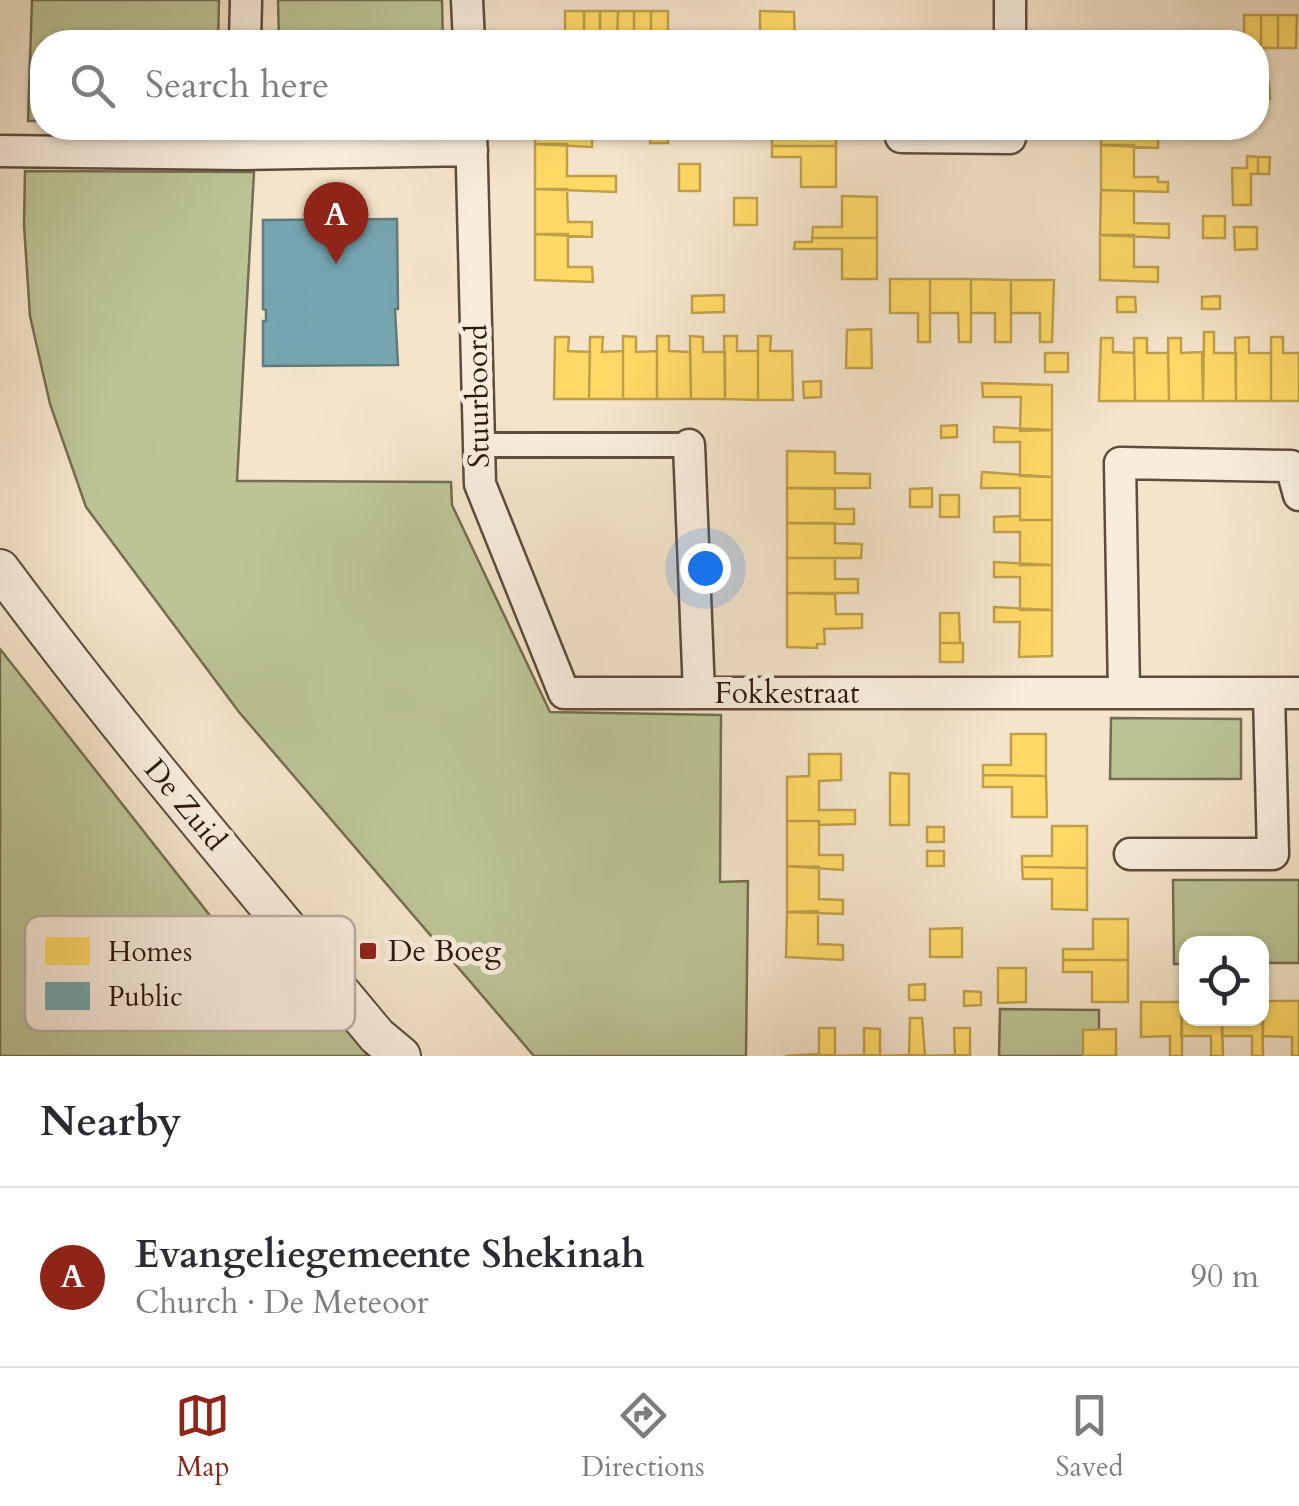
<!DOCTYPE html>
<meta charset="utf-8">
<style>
:root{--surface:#fff;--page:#f7f7f7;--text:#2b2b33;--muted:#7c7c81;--line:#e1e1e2;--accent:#8f2418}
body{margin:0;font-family:Cardo,serif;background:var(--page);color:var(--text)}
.controls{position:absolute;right:30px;bottom:30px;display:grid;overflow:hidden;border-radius:20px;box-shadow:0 2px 8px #0004}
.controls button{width:90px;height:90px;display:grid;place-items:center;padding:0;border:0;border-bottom:2px solid var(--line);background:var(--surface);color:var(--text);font:50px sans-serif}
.you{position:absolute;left:705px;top:568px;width:35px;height:35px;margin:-25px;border:8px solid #fff;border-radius:50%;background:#1a73e8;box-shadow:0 0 0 15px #1a73e833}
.badge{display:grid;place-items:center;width:65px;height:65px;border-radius:50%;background:var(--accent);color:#fff;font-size:32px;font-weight:700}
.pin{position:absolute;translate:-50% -82px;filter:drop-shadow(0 2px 5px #0008)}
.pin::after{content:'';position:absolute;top:52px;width:35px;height:30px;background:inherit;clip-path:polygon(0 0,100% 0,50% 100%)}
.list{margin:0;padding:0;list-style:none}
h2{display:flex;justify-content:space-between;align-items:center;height:130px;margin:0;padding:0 40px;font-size:42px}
h2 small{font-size:32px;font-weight:400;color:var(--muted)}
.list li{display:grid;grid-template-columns:65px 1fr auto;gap:30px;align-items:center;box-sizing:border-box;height:180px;padding:0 40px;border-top:2px solid var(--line)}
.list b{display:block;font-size:38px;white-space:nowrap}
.list p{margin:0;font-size:32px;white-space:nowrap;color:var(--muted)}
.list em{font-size:32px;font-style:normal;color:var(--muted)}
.icon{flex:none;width:55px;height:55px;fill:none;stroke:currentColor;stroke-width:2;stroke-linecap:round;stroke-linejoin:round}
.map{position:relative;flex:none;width:1299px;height:1056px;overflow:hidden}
.search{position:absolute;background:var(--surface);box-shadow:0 2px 8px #0004;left:30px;right:30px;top:30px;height:110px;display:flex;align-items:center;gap:25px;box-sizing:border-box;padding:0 35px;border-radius:40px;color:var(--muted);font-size:38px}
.sheet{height:310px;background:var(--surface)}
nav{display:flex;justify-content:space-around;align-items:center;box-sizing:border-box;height:140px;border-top:2px solid var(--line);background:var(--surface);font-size:28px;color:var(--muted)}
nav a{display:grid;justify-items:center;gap:5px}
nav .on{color:var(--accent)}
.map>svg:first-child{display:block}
.green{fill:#bcc496;stroke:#746e50;stroke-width:2.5}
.homes{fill:#ffd966;stroke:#c09f4b;stroke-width:2.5}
.public{fill:#76a5af;stroke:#607b7e;stroke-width:2.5}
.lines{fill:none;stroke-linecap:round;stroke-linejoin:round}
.pedestrian-casing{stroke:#5e4b3b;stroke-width:28}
.minor-casing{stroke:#5e4b3b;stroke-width:35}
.tertiary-casing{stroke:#5e4b3b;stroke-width:42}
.pedestrian{stroke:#f8eddd;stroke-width:22}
.minor{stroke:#f8eddd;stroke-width:30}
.tertiary{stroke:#f8eddd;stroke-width:38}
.poi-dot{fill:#8f2418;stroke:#f8eddd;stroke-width:4}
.labels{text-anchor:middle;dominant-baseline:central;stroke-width:10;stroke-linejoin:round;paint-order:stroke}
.street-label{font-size:30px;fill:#2c180b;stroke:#f8eddd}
.poi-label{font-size:30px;fill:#2c180b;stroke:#f8eddd;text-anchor:start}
.key{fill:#f8eddd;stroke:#bbad9e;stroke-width:2.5}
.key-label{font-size:28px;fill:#2c180b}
</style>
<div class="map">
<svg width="1299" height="1056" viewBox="0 0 1299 1056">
<rect width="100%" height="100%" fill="#f4e4ca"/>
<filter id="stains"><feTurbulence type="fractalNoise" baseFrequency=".002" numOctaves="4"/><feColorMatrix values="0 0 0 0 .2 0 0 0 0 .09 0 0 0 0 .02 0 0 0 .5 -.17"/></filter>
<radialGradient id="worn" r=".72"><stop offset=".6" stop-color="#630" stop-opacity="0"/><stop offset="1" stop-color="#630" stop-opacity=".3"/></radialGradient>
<path class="green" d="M32 0H219L218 42H42V121H28Z
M278 0H442L443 42H279Z
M25 171 254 172 237 481 451 482 452 505 550 712 721 715 720 882 748 881 746 1056H534L239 712 86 507 50 404 30 316 24 225Z
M0 649 219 927 346 1024 368 1056H0Z
M1111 718 1241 719V779H1110Z
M1173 880H1299V963H1262V944H1186V964H1174Z
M1000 1009 1099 1010V1056H999Z"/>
<path class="homes" d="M565 11H584V42H565Z
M584 11H600V42H584Z
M600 11H618L617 42H600Z
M618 11H634V42H617Z
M634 11H651V42H634Z
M651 11H668V42H651Z
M760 11 794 12 795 42H731L760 41Z
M1244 15H1261V48H1256V42H1244Z
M1261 15H1278V48H1261Z
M1278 15H1297L1296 48H1278Z
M1259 83H1269L1270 99H1259Z
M535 128H567V133L592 132V147L535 144Z
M650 128H668V143H650Z
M801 128H836V146H772V135H801Z
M1101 128H1134V133H1158V148L1101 145Z
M535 144H567V176H616V192L535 189Z
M1101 145H1134V177H1158V182H1168V192L1101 190Z
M772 146H836V187H801V157H772Z
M1247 156 1258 157V174H1251V205H1233L1232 168H1247Z
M1258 157H1270L1269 174H1258Z
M679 164H700V191H679Z
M535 189H567L568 222H592V237L535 234Z
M1101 190 1134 191V223L1169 224V238L1100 235Z
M842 196 877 197V238H812L813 227H842Z
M734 198H757V225H734Z
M1203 216H1225V238H1203Z
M1234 227H1257V249L1235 250Z
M535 234H568V267H592L593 282 535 280Z
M1100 235H1134V267H1158V282L1100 280Z
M812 238H877V279H842V249H794L795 242H812Z
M890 279H930V342H918V313H890Z
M930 279H971V342H959L958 313H930Z
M971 279 1011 280V342H995V313H971Z
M1011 280H1054L1052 342H1040V313H1011Z
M724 295V312L692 313V296Z
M1220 296V309H1202V297Z
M1117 297H1135L1136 312H1117Z
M871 329 872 368H846L847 330Z
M1204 332H1214V353H1236V401H1203Z
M623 336 636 337V352L657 351V399H623Z
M657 336H669V351L690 352 691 399H657Z
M690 336 703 337V352H725V399H691Z
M724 336H737V351H758V400L725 399Z
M758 336H771L770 351H792L793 400H758Z
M555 337H569L568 351 590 352 589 399H554Z
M590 337H603L602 352 623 351V399H589Z
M1249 337V353H1271V401H1236L1235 338Z
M1271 337H1283V353H1299V401H1271Z
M1101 338H1113V352L1134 353 1135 401H1099Z
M1134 338H1147V353H1168L1169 401H1135Z
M1168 338H1181V353L1202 352 1203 401H1169Z
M1045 353H1068V372H1045Z
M821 381V397L804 398 803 382Z
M982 383 1052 385V430L1020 431 1021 397H983Z
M957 425V437L941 438V426Z
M994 427 1052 430V477L1020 476V442H994Z
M787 451 835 452V473L870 474V488H787Z
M982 472 1052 477V520H1020V488H981Z
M787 488 835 489V509H854V524L787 523Z
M932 488V507H910V489Z
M940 495H959V517H940Z
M1020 516V520H1052V565H1020V532H994V517Z
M787 523H835V543L862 544 861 558H787Z
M787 558H835V579H858V593H787Z
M994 562 1052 565V610H1020V577H994Z
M787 593 835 594 836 614H862V628L824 629 825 644H817V648L787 647Z
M994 607 1052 610V656L1019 657 1020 622H994Z
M940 613H959L960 643H940Z
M940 643H963V662H940Z
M1011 734H1046V776L983 775V765H1011Z
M809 754H841V780L819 781V810H855V824L819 825V821H787V777L809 776Z
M890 773 909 774V825H890Z
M983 775 1046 776 1047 817H1012V787H983Z
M787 821H819V855H843V870L787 866Z
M1052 826H1087V868L1022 867V856H1052Z
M927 827H944V842H927Z
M927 851H944V866H927Z
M787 866 819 867V899L843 900V914L787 912Z
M1022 867 1087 868V910L1052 909V879H1023Z
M818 911V944L843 945V960L786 957 787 912Z
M1093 919H1128V960H1063V949H1093Z
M962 928V957H930V929Z
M1063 960H1128V1002H1092V972H1063Z
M998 968H1026V1002L998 1003Z
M925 984V1000H909V985Z
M964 991 981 992V1005L964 1006Z
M1262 1001 1263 1056H1252V1036H1222V1018H1262Z
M1263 1001H1299V1056H1292V1037L1263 1036Z
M1141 1002H1182V1056H1170V1036L1141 1037Z
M1182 1002H1186V1018H1222L1223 1056H1211V1036H1181Z
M910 1018H922L925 1055 877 1056 909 1055Z
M819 1028H835V1055L785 1056 819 1054Z
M864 1028 880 1029V1055L832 1056 864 1055Z
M954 1028H970V1055L922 1056 955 1055Z
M1116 1029V1056H1083V1030Z"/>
<path class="public" d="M397 219 398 309H395L398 365 263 366V321H266V310L263 309V220Z"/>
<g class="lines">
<g class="pedestrian-casing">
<path id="pedestrian" d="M479 445H689"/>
</g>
<g class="minor-casing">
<path id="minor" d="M467 0 469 42
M1010 0V42
M245 42 246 0
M471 128 480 484 564 693H699
M901 137 1010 138V128
M0 151 244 154 472 150
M689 445 699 693H1299
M1124 692 1120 463 1291 466 1299 495
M1130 854H1273L1269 695"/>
</g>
<g class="tertiary-casing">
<path id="tertiary" d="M0 569C119 730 249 882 377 1036L401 1056"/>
</g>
<use href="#pedestrian" class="pedestrian"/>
<use href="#minor" class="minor"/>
<use href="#tertiary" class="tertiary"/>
</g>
<rect class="poi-dot" x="358" y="941" width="20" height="20" rx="5"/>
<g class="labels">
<g class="street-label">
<text transform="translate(478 396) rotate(-91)">Stuurboord</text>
<text x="787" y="693">Fokkestraat</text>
<text transform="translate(185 805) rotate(50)">De Zuid</text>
</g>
<g class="poi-label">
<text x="388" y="951">De Boeg</text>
</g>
</g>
<rect x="25" y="916" width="330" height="115" rx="15" class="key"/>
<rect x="45" y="937" width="45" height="28" fill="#ffd966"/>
<rect x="45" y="982" width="45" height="28" fill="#76a5af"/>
<g class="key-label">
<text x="108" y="961">Homes</text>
<text x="108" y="1006">Public</text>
</g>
<rect width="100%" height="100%" filter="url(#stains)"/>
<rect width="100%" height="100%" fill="url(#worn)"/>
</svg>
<div class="controls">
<button><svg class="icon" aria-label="locate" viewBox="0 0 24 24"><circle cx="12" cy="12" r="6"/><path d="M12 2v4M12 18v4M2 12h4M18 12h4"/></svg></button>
</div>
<div class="you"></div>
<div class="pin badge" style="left:336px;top:264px">A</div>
<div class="search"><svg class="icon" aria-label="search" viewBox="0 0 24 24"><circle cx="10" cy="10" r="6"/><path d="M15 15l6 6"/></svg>Search here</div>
</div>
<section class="sheet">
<h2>Nearby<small></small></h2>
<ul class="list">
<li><span class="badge">A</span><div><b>Evangeliegemeente Shekinah</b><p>Church · De Meteoor</p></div><em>90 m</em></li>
</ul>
</section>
<nav>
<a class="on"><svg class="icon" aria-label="map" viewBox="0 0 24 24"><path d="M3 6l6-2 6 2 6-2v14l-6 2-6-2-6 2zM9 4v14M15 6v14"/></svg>Map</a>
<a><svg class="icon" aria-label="directions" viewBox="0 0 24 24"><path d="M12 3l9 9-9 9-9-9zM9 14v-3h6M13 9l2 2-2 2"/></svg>Directions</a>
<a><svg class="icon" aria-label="saved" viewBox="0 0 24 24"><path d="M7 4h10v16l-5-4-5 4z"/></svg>Saved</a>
</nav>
